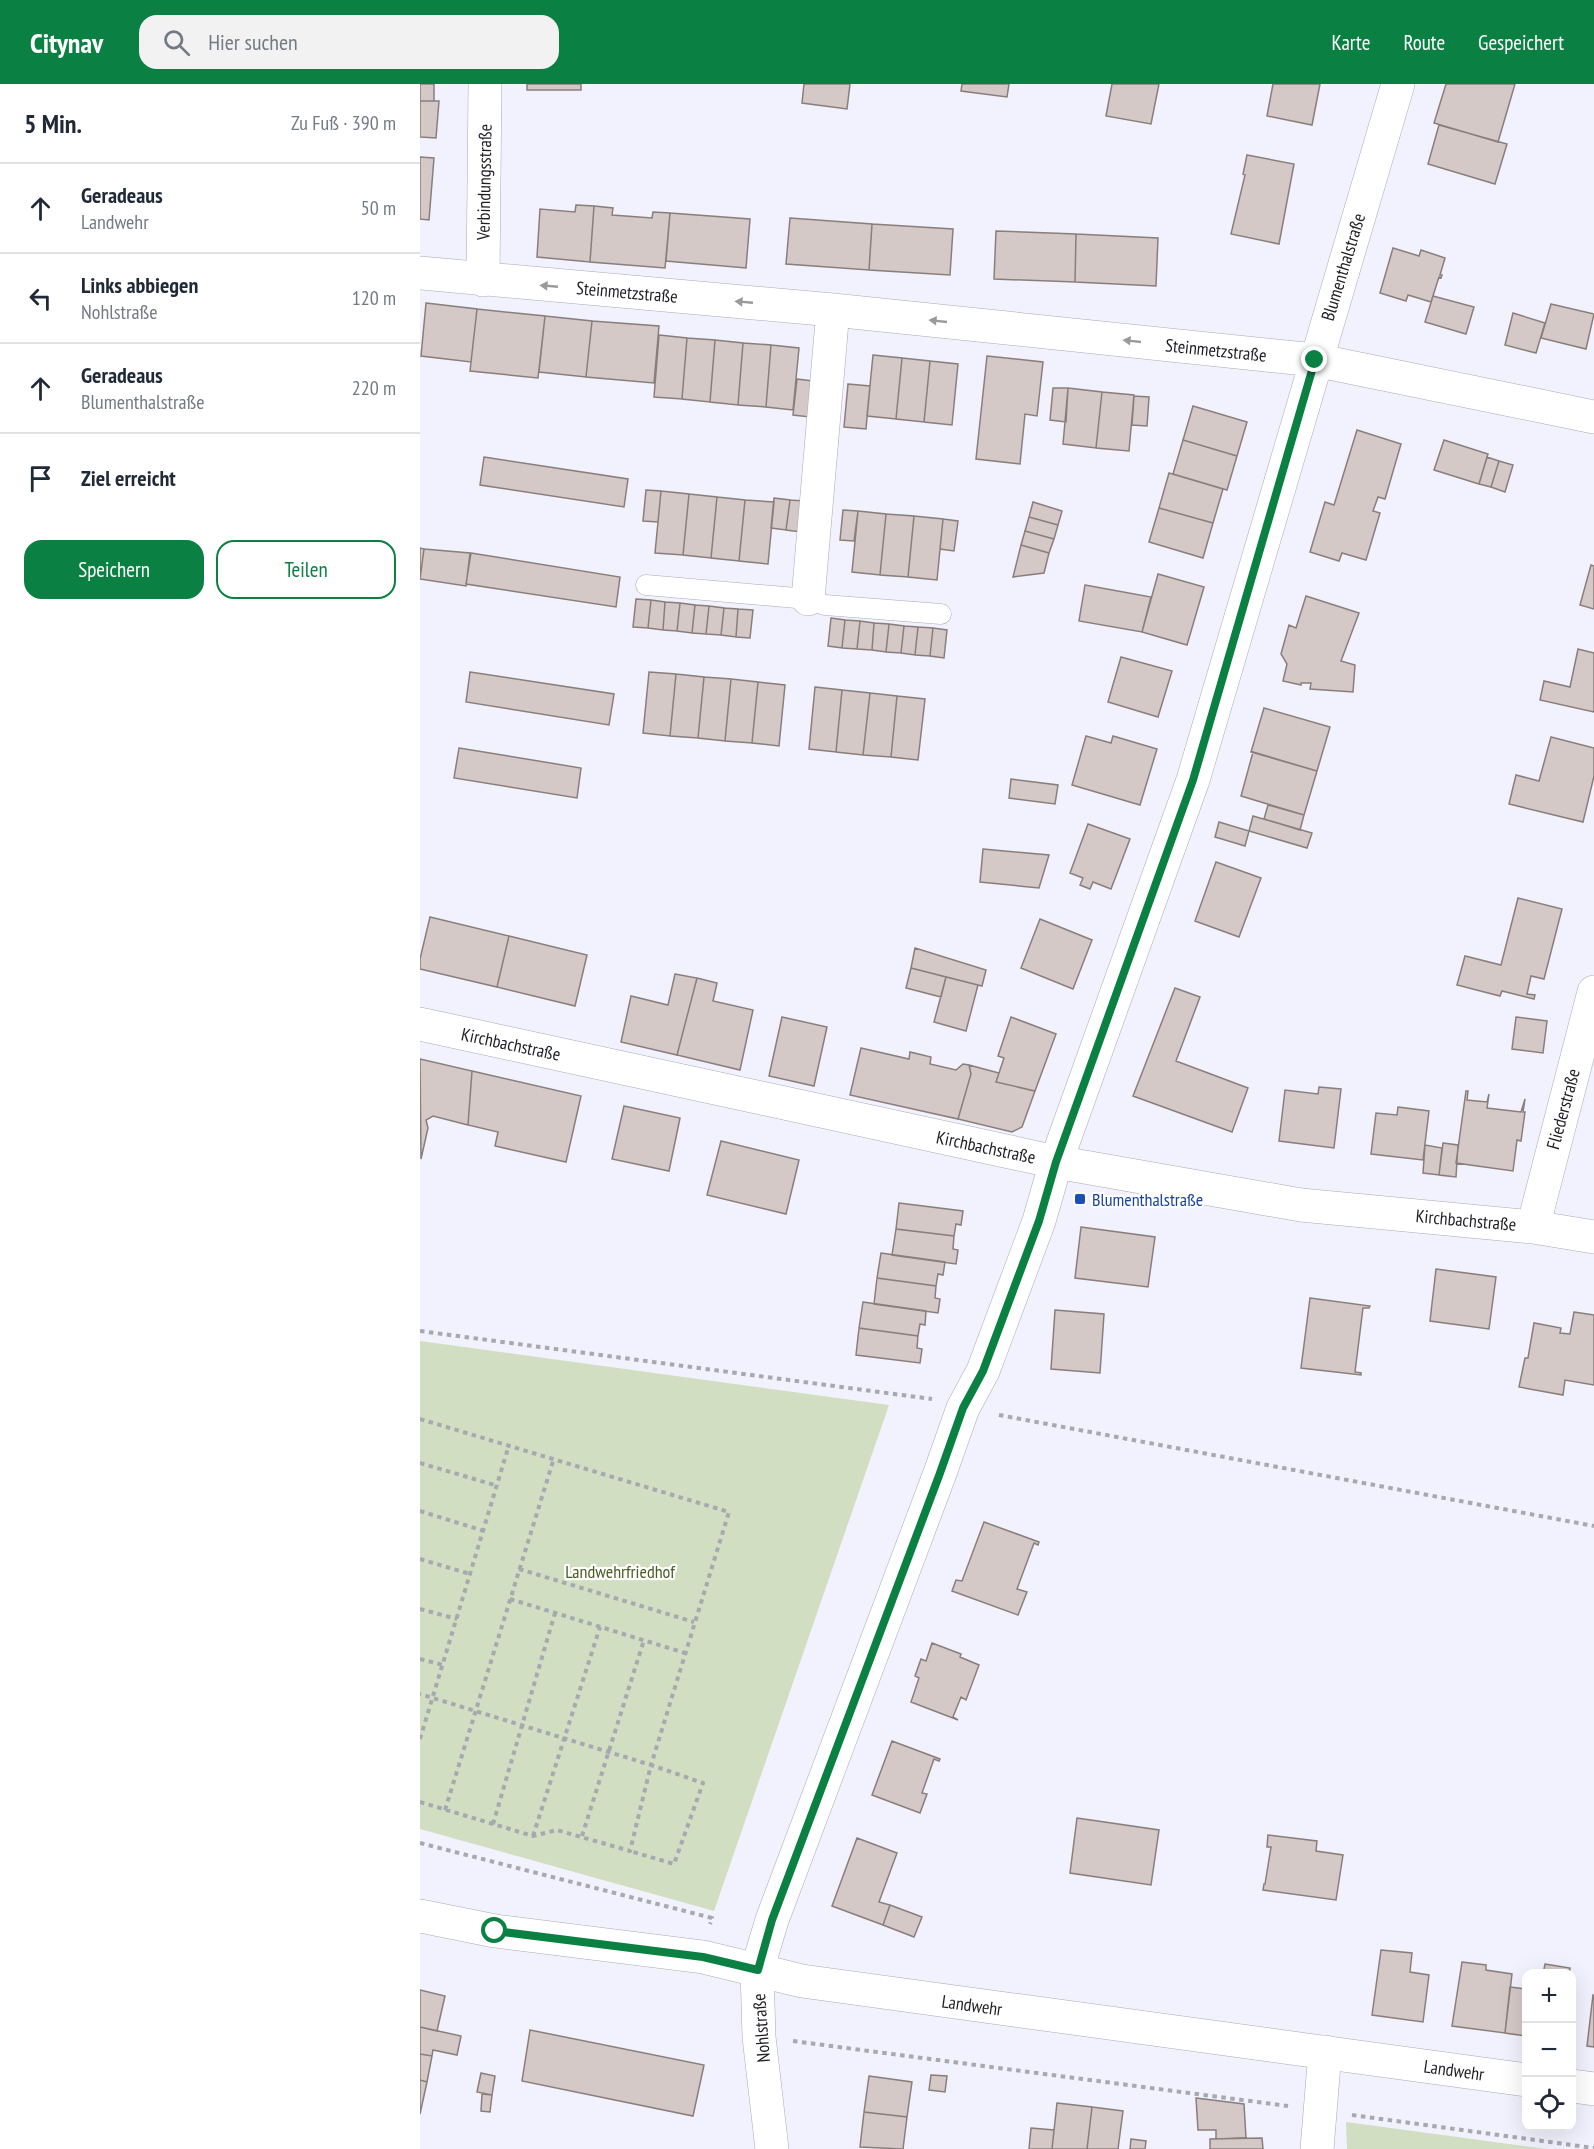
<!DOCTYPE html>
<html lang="de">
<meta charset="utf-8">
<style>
:root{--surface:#fff;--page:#f2f2f3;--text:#1f2937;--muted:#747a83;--line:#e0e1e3;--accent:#0b8043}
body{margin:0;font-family:"PT Sans Narrow",sans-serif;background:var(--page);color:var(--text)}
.controls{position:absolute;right:18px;bottom:18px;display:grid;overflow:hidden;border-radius:12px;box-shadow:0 6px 24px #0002}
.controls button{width:54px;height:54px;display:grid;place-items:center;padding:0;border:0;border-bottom:2px solid var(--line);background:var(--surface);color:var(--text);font:30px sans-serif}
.stop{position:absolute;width:18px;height:18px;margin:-14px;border:4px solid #0b8043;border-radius:50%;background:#fff}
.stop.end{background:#0b8043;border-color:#fff;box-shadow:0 2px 6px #0008}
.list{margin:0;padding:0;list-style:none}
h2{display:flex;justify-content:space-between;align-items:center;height:78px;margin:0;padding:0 24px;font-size:26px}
h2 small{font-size:20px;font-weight:400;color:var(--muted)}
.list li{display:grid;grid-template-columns:39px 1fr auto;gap:18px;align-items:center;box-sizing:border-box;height:90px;padding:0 24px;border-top:2px solid var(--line)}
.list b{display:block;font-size:22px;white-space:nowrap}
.list p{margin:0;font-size:20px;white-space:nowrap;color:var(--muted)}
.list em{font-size:20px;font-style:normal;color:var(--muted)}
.actions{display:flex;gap:12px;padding:18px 24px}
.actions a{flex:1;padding:14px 0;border:2px solid var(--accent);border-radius:18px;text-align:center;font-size:21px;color:var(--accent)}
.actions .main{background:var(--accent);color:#fff}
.icon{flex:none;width:33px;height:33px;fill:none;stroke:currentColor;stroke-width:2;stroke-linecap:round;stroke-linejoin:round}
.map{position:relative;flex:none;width:1174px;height:2065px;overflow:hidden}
header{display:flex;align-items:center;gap:36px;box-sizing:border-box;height:84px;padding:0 30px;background:var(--accent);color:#fff}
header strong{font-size:28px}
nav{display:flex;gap:33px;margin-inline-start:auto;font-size:21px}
.search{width:420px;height:54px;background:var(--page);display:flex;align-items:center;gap:15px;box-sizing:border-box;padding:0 21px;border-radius:18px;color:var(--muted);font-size:22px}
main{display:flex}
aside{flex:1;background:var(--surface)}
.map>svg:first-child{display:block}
.green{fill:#d1dec1}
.building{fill:#d5c9c7;stroke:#8a7e7c;stroke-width:1.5}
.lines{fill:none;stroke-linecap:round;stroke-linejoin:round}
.service-casing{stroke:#a9aab4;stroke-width:21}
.minor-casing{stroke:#a9aab4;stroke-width:34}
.tertiary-casing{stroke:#a9aab4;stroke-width:34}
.path{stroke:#a7a8b0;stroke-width:4;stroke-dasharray:4.5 4.5;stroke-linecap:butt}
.service{stroke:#fff;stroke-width:20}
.minor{stroke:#fff;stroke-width:33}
.tertiary{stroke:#fff;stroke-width:33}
.oneway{fill:#9a9a9c}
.route{stroke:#0b8043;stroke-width:8}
.transit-dot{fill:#1a4fb4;stroke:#fff;stroke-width:2}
.labels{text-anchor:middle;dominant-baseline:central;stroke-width:4.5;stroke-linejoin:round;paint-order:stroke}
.street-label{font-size:18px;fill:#1e1e22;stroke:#fff}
.transit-label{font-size:18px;fill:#164399;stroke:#fff;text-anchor:start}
.park-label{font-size:18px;fill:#475d23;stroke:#fff}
</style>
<header>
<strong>Citynav</strong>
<div class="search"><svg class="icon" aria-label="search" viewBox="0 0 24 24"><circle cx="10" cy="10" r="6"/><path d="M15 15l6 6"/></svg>Hier suchen</div>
<nav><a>Karte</a><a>Route</a><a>Gespeichert</a></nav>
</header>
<main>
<aside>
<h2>5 Min.<small>Zu Fuß · 390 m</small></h2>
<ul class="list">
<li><svg class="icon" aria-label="ahead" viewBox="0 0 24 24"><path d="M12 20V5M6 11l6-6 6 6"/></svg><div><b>Geradeaus</b><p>Landwehr</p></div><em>50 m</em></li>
<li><svg class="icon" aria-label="left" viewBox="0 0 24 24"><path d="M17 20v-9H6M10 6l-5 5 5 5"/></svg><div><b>Links abbiegen</b><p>Nohlstraße</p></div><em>120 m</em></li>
<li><svg class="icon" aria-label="ahead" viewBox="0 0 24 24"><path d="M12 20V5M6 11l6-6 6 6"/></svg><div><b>Geradeaus</b><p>Blumenthalstraße</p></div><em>220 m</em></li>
<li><svg class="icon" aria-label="arrive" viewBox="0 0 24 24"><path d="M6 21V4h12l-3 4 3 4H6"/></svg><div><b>Ziel erreicht</b></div></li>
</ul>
<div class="actions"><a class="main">Speichern</a><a>Teilen</a></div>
</aside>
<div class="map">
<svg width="1174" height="2065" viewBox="0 0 1174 2065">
<rect width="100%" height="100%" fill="#f1f2fd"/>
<path class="green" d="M0 1257 469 1321 294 1827 0 1745Z
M926 2038 1127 2065H927Z"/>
<path class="building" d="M0 0H14V17H0Z
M107 0H161V6H107Z
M384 0H430L427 25 382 19Z
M542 0H589L587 13 541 7Z
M692 0H739L731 40 686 32Z
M853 0H900L892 41 847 32Z
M1026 0H1095L1078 58 1014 39Z
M0 17H19L16 54 0 53Z
M1019 41 1087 60 1075 100 1008 80Z
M827 71 874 80 859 160 811 150 825 91 823 90Z
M0 73 14 74 9 136 0 135Z
M156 121 174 122 170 178 117 173 120 125 155 128Z
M174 122 193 124 192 131 232 134 233 128 250 129 245 184 170 178Z
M250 129 330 135 326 184 246 177Z
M370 134 452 140 449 186 366 180Z
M452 140 533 145 530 191 449 186Z
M576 147 656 150 655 198 574 195Z
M656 150 738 154 736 202 655 198Z
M973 164 999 172 1001 166 1025 174 1020 191H1022L1021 194 1019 193 1011 218 988 211 986 217 960 209Z
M1013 212 1054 223 1046 250 1005 238Z
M6 219 57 225 51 278 1 272Z
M1131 220 1174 230 1166 265 1121 254Z
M57 225 125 232 118 294 50 287Z
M1093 229 1125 239 1116 269 1085 261Z
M125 232 172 237 166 293 119 288Z
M172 237 239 242 234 299 166 293Z
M239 251 267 254 262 315 234 313Z
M267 254 295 256 290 318 262 315Z
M295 256 323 259 318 321 290 318Z
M323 259 351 261 346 323 318 321Z
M351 261 379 264 373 326 346 323Z
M453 271 482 274 476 335 447 332Z
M567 272 623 278 617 332 605 330 600 380 556 375Z
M482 274 510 277 504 338 476 335Z
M510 277 538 280 532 341 504 338Z
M377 295 393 297 390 333 373 331Z
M428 300 450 302 446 345 424 343Z
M633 304H648L646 338 630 336Z
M648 304 682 308 676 364 643 360Z
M682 308 714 311 709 367 676 364Z
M714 312 729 313 727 342 712 341Z
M773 322 827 338 817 372 763 356Z
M937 346 981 360 965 415 958 413 953 427 960 429 946 476 922 469 919 477 890 468 905 418 914 421Z
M763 356 817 372 807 406 753 390Z
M1024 356 1068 370 1059 400 1014 386Z
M64 373 208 395 204 423 60 401Z
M1067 373 1079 377 1071 403 1059 400Z
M1079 377 1093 381 1085 408 1071 403Z
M749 389 803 405 793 439 739 424Z
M226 406 241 407 238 438 223 437Z
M241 407 269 410 263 471 235 469Z
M269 410 297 413 291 474 263 471Z
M297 413 325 416 319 477 291 474Z
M354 414 370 416 366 446 351 444Z
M325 416 354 418 348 480 319 477Z
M370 416 384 417 381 448 366 446Z
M613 418 642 427 638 441 609 433Z
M739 424 793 439 783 474 729 458Z
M423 426 438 427 434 457 420 456Z
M438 427 466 430 460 491 432 488Z
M466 430 494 432 488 493 460 491Z
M494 432 523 435 517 496 488 493Z
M609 433 638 441 634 455 605 447Z
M523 435 538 437 534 467 520 465Z
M605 447 634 455 629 469 601 461Z
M601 461 629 469 624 489 593 493Z
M0 464 4 465 0 495Z
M4 465 50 469 46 502 0 495Z
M51 469 200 493 196 523 46 500Z
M1171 481 1174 482V525L1160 521Z
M738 490 784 503 767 561 722 548Z
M665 501 731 513 722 548 659 537Z
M886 512 939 529 921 577 935 581 933 608 890 605 891 599H881V601L863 597 867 580 861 570 869 541 876 544Z
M216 515 231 516 228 544 213 543Z
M231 516 245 518 243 546 228 544Z
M245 518 260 519 257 547 243 546Z
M260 519 275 521 272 549 257 547Z
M275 521 289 522 286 550 272 549Z
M289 522 304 524 301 551 286 550Z
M304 524 318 525 316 553 301 551Z
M318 525 333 526 330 554 316 553Z
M411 534 425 536 422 564 408 562Z
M425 536 440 537 437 565 422 564Z
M440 537 454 539 452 566 437 565Z
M454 539 469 540 466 568 452 566Z
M469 540 484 542 481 569 466 568Z
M484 542 498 543 495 571 481 569Z
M498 543 513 544 510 572 495 571Z
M513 544 527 546 524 574 510 572Z
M1158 565 1174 569V628L1120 616 1124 597 1150 603Z
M701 573 752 587 738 633 688 618Z
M50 588 194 610 189 641 46 618Z
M229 588 256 590 250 652 223 649Z
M256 590 284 593 278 654 250 652Z
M284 593 311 595 305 657 278 654Z
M311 595 338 598 332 659 305 657Z
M338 598 365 601 359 662 332 659Z
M395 603 422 606 416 668 389 665Z
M422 606 450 609 443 671 416 668Z
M450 609 477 612 471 673 443 671Z
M477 612 505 615 498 676 471 673Z
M844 624 910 643 897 687 831 668Z
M666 652 691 659 693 652 737 665 720 721 652 701Z
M1131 653 1174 664V692L1163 738 1089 720 1096 691 1119 697Z
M39 664 161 684 157 714 34 694Z
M833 668 897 687 884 731 821 712Z
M591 695 638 701 635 720 589 714Z
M848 721 884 731 880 746 844 735Z
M833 732 892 749 887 764 829 747Z
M799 738 829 747 825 762 795 753Z
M668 740 710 755 691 805 673 798 670 805 660 801 663 794 650 789Z
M563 765 629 771 619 804 560 798Z
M796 778 841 794 819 853 775 837Z
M1098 814 1142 825 1124 895 1111 892 1107 910 1115 911 1114 915 1082 907 1080 912 1037 901 1045 872 1081 881Z
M10 833 89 852 77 903 0 885V875Z
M620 835 672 856 653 905 601 884Z
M89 852 167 871 155 922 77 903Z
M495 864 566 886 562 902 491 884Z
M491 884 526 893 521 913 486 904Z
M255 890 277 894 257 971 201 958 211 912 248 921Z
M526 893 558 901 546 947 514 938Z
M277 894 297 899 293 917 333 926 320 986 257 971Z
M755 904 780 913 756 977 828 1004 812 1048 713 1012Z
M362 933 407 943 394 1002 349 992Z
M591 933 636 950 615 1007 576 998 584 974 578 972Z
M1096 933 1127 937 1123 969 1092 965Z
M441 964 489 975 490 968 511 973 510 980 536 986 543 980 549 981 551 990 538 1035 430 1011Z
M0 975 52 987 48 1041 13 1032 6 1036 8 1044 1 1075Z
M549 981 579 989 576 998 615 1007 602 1043 592 1048 538 1035 551 990Z
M52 987 161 1012 146 1078 75 1062 78 1048 48 1041Z
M899 1003 921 1005 914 1064 859 1057 865 1006 898 1010Z
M1046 1007H1048L1047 1016 1067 1018 1069 1010 1067 1024 1101 1028 1105 1015 1103 1028H1105L1101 1057 1097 1056 1093 1087 1036 1079Z
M204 1022 260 1034 249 1087 192 1075Z
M978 1023 1009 1027 1003 1076 951 1070 956 1029 977 1031Z
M301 1057 379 1076 366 1130 287 1111Z
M1023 1059 1038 1061 1036 1093 1019 1091Z
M1005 1061 1022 1064 1019 1091 1003 1089Z
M479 1119 543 1127 541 1141 536 1140 534 1152 476 1145Z
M661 1143 735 1153 728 1203 655 1194Z
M476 1145 534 1152 533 1165 538 1166 536 1180 472 1171Z
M461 1169 525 1178 523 1191 518 1190 516 1202 457 1194Z
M1016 1185 1076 1193 1069 1245 1010 1237Z
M457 1194 516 1202 515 1214 520 1215 518 1229 454 1220Z
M890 1214 950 1222 949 1224H943L935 1288 941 1289V1291L881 1284Z
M443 1218 506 1227 505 1241 500 1240 498 1252 439 1244Z
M635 1226 684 1230 680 1289 631 1285Z
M1154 1228 1174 1231V1301L1145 1296 1143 1311 1099 1303 1105 1274H1108L1114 1239 1141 1244 1140 1249 1150 1250Z
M439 1244 498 1252 497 1264 502 1265 500 1279 436 1271Z
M564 1438 619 1458 618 1461 614 1459 597 1505 607 1508 598 1531 532 1507 536 1496 542 1497Z
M512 1559 541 1570 540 1573 559 1581 546 1616 541 1613 533 1633 538 1636 491 1618 499 1594 495 1592 501 1575 506 1577Z
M472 1657 520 1675 519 1677 514 1675 502 1709 507 1710 500 1729 452 1711Z
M657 1734 739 1746 731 1801 650 1789Z
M848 1751 897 1757 896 1767 923 1771 916 1816 843 1806 844 1800H845L851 1763H847Z
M437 1754 477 1769 459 1818 470 1821 463 1841 412 1822Z
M470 1821 502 1833 494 1853 463 1841Z
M961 1866 992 1869 990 1888 1009 1891 1003 1938 952 1931Z
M1042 1878 1066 1881V1886L1092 1890 1085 1949 1032 1942Z
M1125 1880 1150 1884 1149 1890H1123Z
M1090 1903 1106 1905V1952L1085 1949Z
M0 1906 25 1912 17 1947 0 1943Z
M1173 1911 1174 1912V1963L1167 1962Z
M0 1943 41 1952 37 1971 13 1966 12 1972 0 1970Z
M110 1946 284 1981 273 2032 102 1997Z
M0 1970 12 1972 7 1998 0 1996Z
M61 1989 75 1992 72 2011 57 2008Z
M511 1991 527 1992 525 2008 509 2006Z
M449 1992 492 1998 487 2033 444 2028Z
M0 1996 7 1998 0 2030Z
M62 2010 72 2011 70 2028 61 2027Z
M776 2014 824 2020 826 2054 796 2055V2046H778Z
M637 2019 672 2023 667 2065H632Z
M672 2023 703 2027 698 2065H667Z
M444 2028 487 2033 483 2065 440 2063Z
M611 2044 634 2046 632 2065H609Z
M842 2054 843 2065H790V2055Z
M711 2055 726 2057 725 2065H710Z"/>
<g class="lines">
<g class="service-casing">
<path id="service" d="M226 501 388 515 405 521 521 530"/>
</g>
<g class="minor-casing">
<path id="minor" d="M0 189 413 226 895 276 1174 333
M63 196 65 0
M388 515 413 226
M0 940 636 1078 881 1121 1113 1143 1174 1153
M1113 1143 1174 908
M352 2065 339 1953 337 1886 352 1836 520 1389 543 1324 563 1287 619 1137 636 1078 773 696 978 0
M897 2065 905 1968"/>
</g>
<g class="tertiary-casing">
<path id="tertiary" d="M0 1832 75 1847 283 1873 382 1897 1106 1996
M1152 2002 1174 2005"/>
</g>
<path class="path" d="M0 1247 512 1315
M579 1331 1174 1442
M0 1335 309 1428 231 1681 0 1610
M0 1379 78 1402
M0 1427 64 1447
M0 1475 50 1490
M99 1485 274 1538
M90 1515 265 1569
M0 1525 37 1535
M0 1575 23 1581
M0 1655 89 1361
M0 1718 113 1752 137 1746 210 1767 231 1681 283 1699 254 1780 210 1767
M25 1726 134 1374
M73 1740 135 1529
M113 1752 180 1543
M162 1752 224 1556
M0 1759 292 1834 290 1840
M373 1957 868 2022
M932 2031 1174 2064"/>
<use href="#service" class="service"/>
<use href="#minor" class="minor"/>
<use href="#tertiary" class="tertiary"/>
</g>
<defs><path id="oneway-solid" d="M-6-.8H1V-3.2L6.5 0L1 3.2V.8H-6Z" transform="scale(1.5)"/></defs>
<g class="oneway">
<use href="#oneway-solid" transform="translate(129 202) rotate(-175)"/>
<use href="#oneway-solid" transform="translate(324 218) rotate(-175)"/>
<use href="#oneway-solid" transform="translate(518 237) rotate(-174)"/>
<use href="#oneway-solid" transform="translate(712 257) rotate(-174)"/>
</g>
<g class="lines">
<path class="route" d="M75 1847 283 1873 338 1886 352 1836 520 1389 543 1324 563 1287 619 1137 636 1078 773 696 895 276"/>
</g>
<rect class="transit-dot" x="654" y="1109" width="12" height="12" rx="3"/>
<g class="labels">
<g class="street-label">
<text transform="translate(64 98) rotate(-89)">Verbindungsstraße</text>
<text transform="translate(923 183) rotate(-73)">Blumenthalstraße</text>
<text transform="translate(207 208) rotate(5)">Steinmetzstraße</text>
<text transform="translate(796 266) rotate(6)">Steinmetzstraße</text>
<text transform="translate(91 960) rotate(12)">Kirchbachstraße</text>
<text transform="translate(1143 1025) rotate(-75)">Fliederstraße</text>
<text transform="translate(566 1063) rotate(12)">Kirchbachstraße</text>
<text transform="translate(1046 1136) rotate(5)">Kirchbachstraße</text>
<text transform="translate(552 1921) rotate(8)">Landwehr</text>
<text transform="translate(341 1944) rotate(-94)">Nohlstraße</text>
<text transform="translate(1034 1986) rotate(8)">Landwehr</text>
</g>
<g class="transit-label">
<text x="672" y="1115">Blumenthalstraße</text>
</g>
<g class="park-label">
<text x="200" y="1487">Landwehrfriedhof</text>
</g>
</g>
</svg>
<div class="controls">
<button>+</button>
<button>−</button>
<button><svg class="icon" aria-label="locate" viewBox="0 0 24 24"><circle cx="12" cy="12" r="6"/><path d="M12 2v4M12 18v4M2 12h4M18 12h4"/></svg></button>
</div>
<div class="stop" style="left:75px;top:1847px"></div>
<div class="stop end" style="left:895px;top:276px"></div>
</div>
</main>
